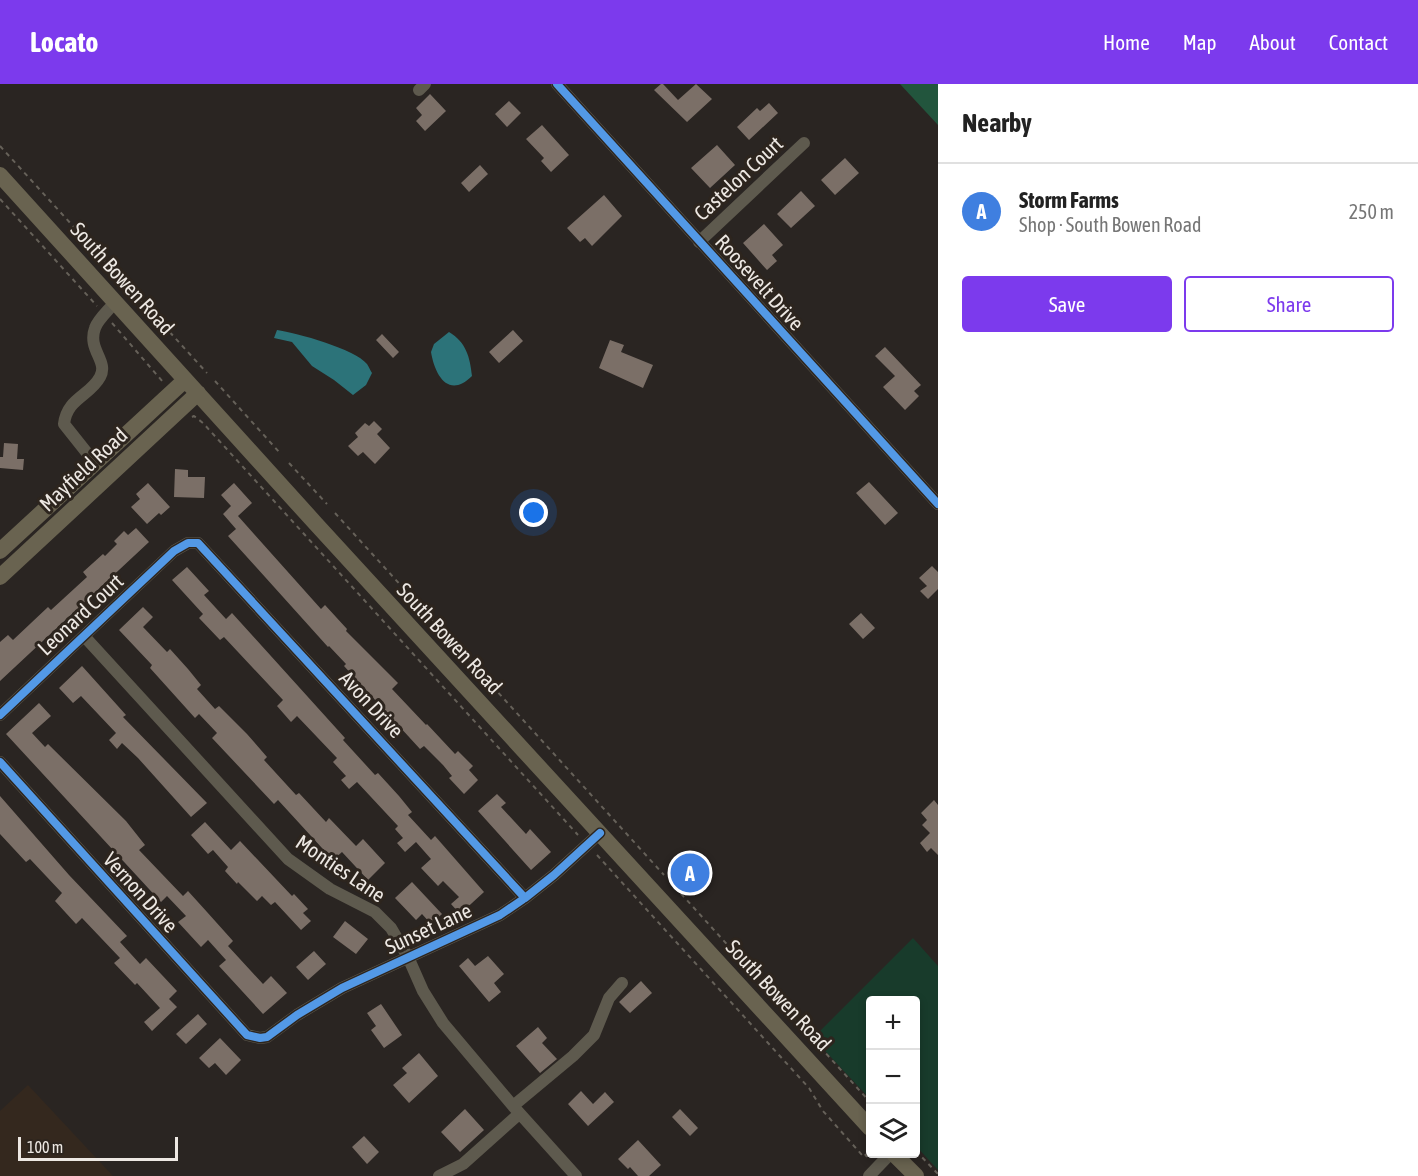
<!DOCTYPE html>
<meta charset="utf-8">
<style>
:root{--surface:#fff;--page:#f6f6f6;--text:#222;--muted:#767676;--line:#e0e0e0;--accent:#7c3aed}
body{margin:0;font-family:"Asap Condensed",sans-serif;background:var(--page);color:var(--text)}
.controls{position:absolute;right:18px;bottom:18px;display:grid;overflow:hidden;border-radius:6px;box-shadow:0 3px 9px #0003}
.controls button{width:54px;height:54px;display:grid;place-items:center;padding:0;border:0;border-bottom:2px solid var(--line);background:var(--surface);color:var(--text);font:30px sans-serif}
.scale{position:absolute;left:18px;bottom:15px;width:160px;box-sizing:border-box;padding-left:6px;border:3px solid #ede8e3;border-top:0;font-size:16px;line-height:21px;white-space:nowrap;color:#ede8e3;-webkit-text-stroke:4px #2d251e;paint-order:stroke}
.you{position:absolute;left:534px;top:429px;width:21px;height:21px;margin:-15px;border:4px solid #fff;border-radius:50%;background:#1a73e8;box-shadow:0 0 0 9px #1a73e833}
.badge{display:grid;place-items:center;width:39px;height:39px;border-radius:50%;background:var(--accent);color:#fff;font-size:20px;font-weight:700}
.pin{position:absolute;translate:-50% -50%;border:3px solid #fff;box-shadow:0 2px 6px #0006}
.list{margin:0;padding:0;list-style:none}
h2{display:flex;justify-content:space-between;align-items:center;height:78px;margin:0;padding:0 24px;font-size:26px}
h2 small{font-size:20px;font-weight:400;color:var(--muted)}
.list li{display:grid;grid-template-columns:39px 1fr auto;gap:18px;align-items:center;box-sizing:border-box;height:96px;padding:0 24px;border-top:2px solid var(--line)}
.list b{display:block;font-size:22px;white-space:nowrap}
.list p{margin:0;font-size:20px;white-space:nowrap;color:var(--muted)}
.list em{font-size:20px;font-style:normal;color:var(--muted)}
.actions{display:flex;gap:12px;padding:18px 24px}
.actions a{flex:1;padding:14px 0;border:2px solid var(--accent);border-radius:6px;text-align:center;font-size:21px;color:var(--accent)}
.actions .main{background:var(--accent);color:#fff}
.icon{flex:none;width:33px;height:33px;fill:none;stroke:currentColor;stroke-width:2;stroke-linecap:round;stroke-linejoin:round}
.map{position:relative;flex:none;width:938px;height:1092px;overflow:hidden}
header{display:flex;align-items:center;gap:36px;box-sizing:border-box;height:84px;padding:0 30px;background:var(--accent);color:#fff}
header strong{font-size:28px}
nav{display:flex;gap:33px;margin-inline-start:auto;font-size:21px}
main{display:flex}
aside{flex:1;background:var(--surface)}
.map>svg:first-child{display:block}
.built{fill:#34281e}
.green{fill:#183b2b}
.forest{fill:#22553d}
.water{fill:#2c7379}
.building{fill:#7b6f67}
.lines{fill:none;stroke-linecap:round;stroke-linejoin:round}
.path{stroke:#666159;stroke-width:2;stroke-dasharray:4.5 4.5;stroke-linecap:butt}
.minor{stroke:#5e5a4e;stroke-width:12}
.major{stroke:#696350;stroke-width:16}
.cycleway-casing{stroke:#2d251e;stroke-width:11}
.cycleway{stroke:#5399e6;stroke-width:8}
.labels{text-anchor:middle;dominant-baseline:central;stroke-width:6;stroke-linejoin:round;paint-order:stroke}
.street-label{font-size:21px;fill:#ede8e3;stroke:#2d251e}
</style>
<header>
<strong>Locato</strong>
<nav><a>Home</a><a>Map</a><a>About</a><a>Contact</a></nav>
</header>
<main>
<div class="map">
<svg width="938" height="1092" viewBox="0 0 938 1092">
<rect width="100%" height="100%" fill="#2a2522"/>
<path class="built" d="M28 1001 113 1092H0V1027Z"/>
<path class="green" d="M913 854 938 882V1086L916 1062V916H870V1015L813 954Z"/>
<path class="forest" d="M900 0H938V41Z"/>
<path class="water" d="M277 246C297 249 355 265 367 280 369 283 370 286 372 289L366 301 353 311 334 296 312 282 292 258 274 254Z
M449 248C466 258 470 273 472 292 449 315 435 292 431 268L434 260Z"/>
<path class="building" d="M661 0H663L678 16 696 0 712 15 687 38 654 6Z
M430 10 446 27 425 47 416 37 422 31 416 24Z
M509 17 521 29 507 43 495 30Z
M769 19 778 29 749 56 737 43 757 24 760 27Z
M542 41 569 71 551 88 541 77 544 74 526 55Z
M717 61 735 81 710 104 691 84Z
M845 74 859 89 835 111 821 96Z
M480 81 488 90 469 108 461 99Z
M801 107 815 122 791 144 777 130Z
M604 111 622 132 592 162 585 154 580 158 567 144Z
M764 140 783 161 772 171 777 177 767 186 743 159Z
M513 246 523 257 499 279 489 268Z
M382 250 399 268 393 274 376 256Z
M610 256 624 261 621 268 653 281 643 304 599 284Z
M885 263 921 301 914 307 919 312 905 326 883 303 895 292 875 272Z
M374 337 382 345 377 350 390 364 375 380 363 368 358 372 348 362 358 353 355 349 365 339 369 342Z
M4 359 18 360 17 375H24L23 386 0 384V373H3Z
M175 385 188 386V393H205L204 414 174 413Z
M869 398 898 429 885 441 856 409Z
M148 399 170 423 161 431 159 429 147 440 131 423 140 415 136 410Z
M234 399 252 419 238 432 321 525 325 521 347 545 346 547 398 599 392 605 426 641 427 640 455 670 458 667 473 682 469 686 478 696 464 710 449 694 452 692 443 681 424 662 420 665 344 582 346 580 329 562 328 563 228 452 236 445 223 430 231 422 221 411Z
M136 444 149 458 0 597V558L8 551 13 556 48 523 51 526 87 493 83 488 103 470 105 472 117 460 114 457 124 447 128 451Z
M932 482 938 488V505L928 515 920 507 927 502 919 494Z
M187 483 209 507 204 511 226 535 232 529 345 654 343 656 375 691 378 689 399 712 412 728 408 731 431 756 435 752 484 808 460 830 451 820 459 813 443 797 438 802 421 784 431 775 416 758 405 768 397 759 403 754 395 745 398 742 357 698 349 705 341 696 346 692 333 678 337 674 297 632 291 638 277 622 283 616 224 553 220 556 199 534 203 530 172 496Z
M143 523 153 533 143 543 167 568 170 565 188 585 201 601 197 605 215 625 219 622 247 650 267 673 264 676 296 711 299 709 326 738 329 734 356 762 363 755 385 779 368 796 342 768 333 776 278 716 274 720 212 654 217 649 199 630 195 634 150 584 152 581 119 546Z
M861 529 875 544 863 555 849 540Z
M82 582 126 631 123 633 207 719 191 733 138 674 122 659 117 665 109 656 116 649 81 612 73 619 59 604Z
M39 619 51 632 32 649 45 663 48 660 126 737 145 761 139 766 183 812 188 807 207 828 233 857 228 862 263 900 271 892 287 909 263 930 219 882 226 876 208 856 201 863 178 838 186 832 167 812 161 818 6 650Z
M497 710 506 719 501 723 526 750 530 745 551 768 531 786 478 727Z
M0 712 69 791 127 852 120 858 140 880 146 874 177 907 169 915 177 923 152 947 144 938 160 924 137 899 135 901 114 879 120 874 82 834 76 840 55 817 62 809 30 775 26 778 0 750Z
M934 716 938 721V771L931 764 927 768 920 759 930 749 922 741 927 736 921 729Z
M205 738 231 766 240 757 292 812 294 810 308 825 303 829 311 837 301 846 275 818 271 821 262 812 257 817 238 798 237 800 225 787 228 783 213 766 208 770 191 751Z
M412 798 442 830 431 840 422 830 416 836 395 814Z
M345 837 368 855 356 870 333 853Z
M314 867 326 880 308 896 296 883Z
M488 872 504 890 494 899 501 908 489 918 459 882 468 874 475 882Z
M641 897 652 909 630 929 619 918Z
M381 920 402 951 384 964 371 946 376 942 367 929Z
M198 930 207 940 186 960 176 950Z
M538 943 547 954 542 959 557 975 540 989 516 962Z
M220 954 241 976 226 991 215 979 209 984 199 974Z
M419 969 438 992 409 1019 393 1001 407 989 402 984Z
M581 1007 593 1020 605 1008 614 1018 588 1042 568 1020Z
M465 1025 484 1046 460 1068 441 1048Z
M680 1025 698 1044 690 1052 672 1033Z
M364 1052 379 1068 367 1080 352 1063Z
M638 1056 661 1081 649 1092H638L630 1083 628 1085 618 1075Z"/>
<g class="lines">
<path class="path" d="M0 62 207 289
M0 115 97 222
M112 239 163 298
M215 297 280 369
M192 333 194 332 203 339 578 751
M289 379 327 420
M335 429 664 791
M597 771 809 1004 823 1027 862 1071 864 1069 867 1073
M675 803 870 1018
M916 1067 938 1090"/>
<path class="minor" d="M557 0 938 420
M419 6 425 0
M699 158 804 59
M95 379 64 340C67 314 90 312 100 293 109 277 87 266 95 244 98 235 109 226 115 218
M84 552 288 775 330 805 375 828 391 844 408 873 423 907 443 939 513 1022 576 1092
M0 631 174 467 188 459H198L525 814
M0 678 247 951 260 954 267 953 297 931 342 904 500 831 525 814 554 791 600 749
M513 1022 573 972 594 951 609 914 622 899
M439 1092 463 1080 519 1030
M869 1092 890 1070"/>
<path class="major" d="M0 91 316 440 870 1044
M0 467 185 296
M0 493 198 309
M894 1070 916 1092"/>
<g class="cycleway-casing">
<path id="cycleway" d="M557 0 938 420
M0 631 174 467 188 459H198L525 814
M0 678 247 951 260 954 267 953 297 931 342 904 500 831 525 814 554 791 600 749"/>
</g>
<use href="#cycleway" class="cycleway"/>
</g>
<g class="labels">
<g class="street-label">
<text transform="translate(738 94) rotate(-43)">Castelon Court</text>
<text transform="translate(123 194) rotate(48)">South Bowen Road</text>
<text transform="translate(760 198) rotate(48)">Roosevelt Drive</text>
<text transform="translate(83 385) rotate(-43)">Mayfield Road</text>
<text transform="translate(80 530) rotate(-43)">Leonard Court</text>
<text transform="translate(450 554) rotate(47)">South Bowen Road</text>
<text transform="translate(372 620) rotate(47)">Avon Drive</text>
<text transform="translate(341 784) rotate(34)">Monties Lane</text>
<text transform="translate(141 808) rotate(48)">Vernon Drive</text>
<text transform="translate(428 844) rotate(-25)">Sunset Lane</text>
<text transform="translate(779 911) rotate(47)">South Bowen Road</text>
</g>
</g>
</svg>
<div class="controls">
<button>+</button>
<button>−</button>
<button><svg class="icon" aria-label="layers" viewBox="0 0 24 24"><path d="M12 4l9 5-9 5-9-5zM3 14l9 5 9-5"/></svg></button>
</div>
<div class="scale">100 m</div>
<div class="you"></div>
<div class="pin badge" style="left:690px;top:789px;background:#3f7fe0">A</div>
</div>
<aside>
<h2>Nearby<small></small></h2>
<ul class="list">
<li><span class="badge" style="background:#3f7fe0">A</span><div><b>Storm Farms</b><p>Shop · South Bowen Road</p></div><em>250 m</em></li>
</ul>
<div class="actions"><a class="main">Save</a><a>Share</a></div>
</aside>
</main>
